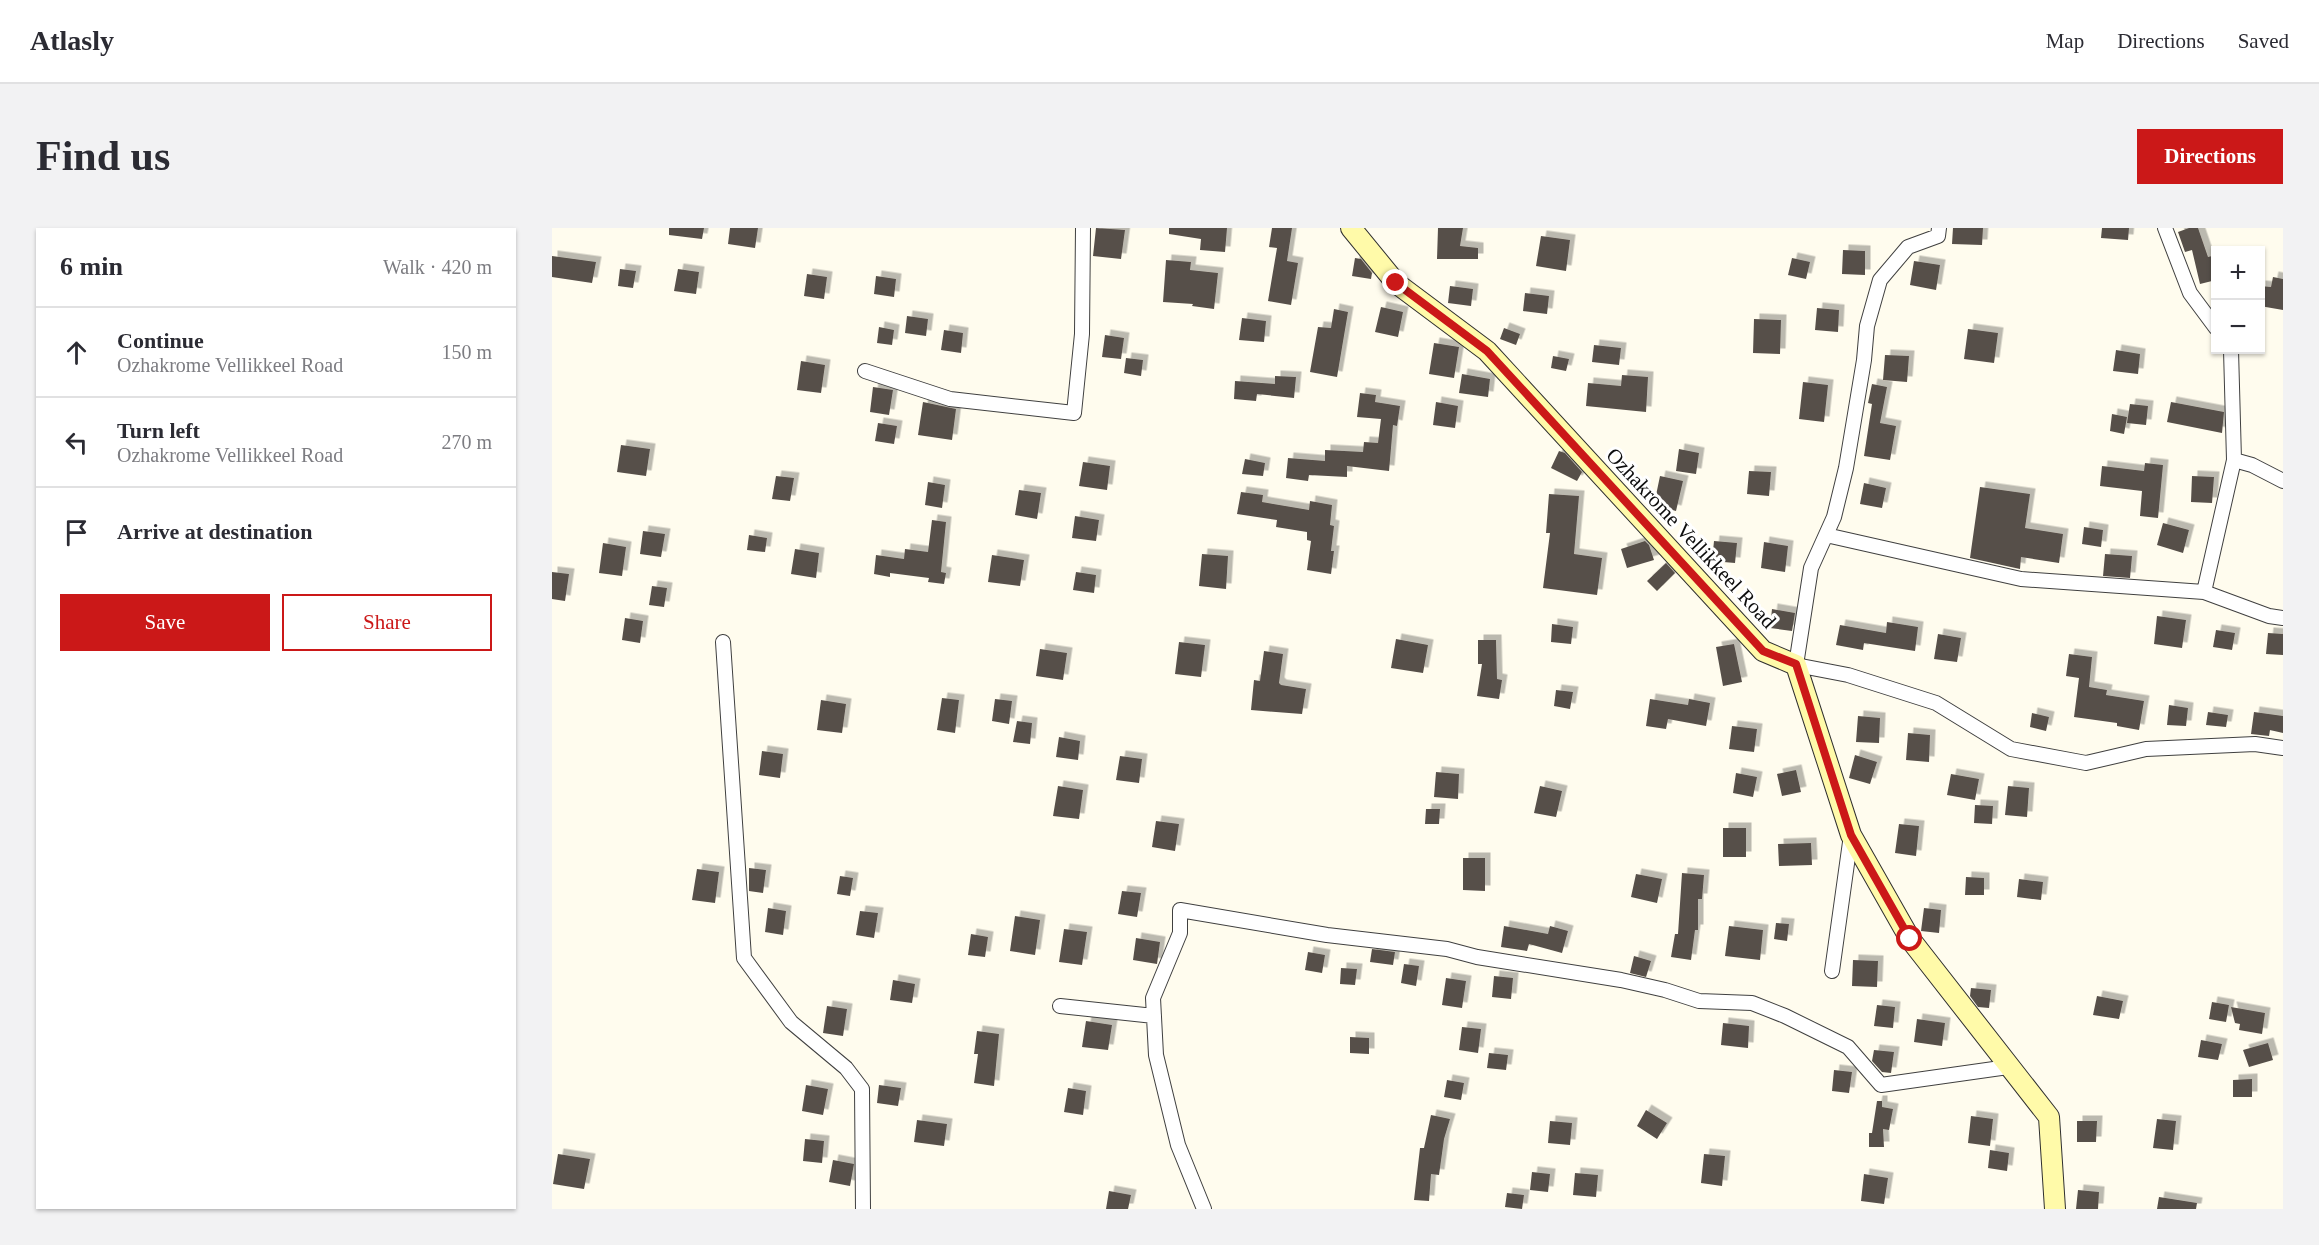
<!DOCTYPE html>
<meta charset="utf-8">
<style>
:root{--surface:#fff;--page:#f2f2f3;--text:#2b2b33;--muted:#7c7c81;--line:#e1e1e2;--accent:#cb1818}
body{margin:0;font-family:Georgia,serif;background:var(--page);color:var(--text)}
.controls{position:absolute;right:18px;top:18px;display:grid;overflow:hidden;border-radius:0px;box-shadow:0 2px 4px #0004}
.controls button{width:54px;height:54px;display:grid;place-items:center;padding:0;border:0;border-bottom:2px solid var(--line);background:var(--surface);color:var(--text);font:30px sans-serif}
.stop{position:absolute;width:18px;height:18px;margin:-14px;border:4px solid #cb1818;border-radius:50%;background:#fff}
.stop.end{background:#cb1818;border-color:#fff;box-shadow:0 2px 6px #0008}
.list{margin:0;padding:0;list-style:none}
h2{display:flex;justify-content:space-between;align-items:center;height:78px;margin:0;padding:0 24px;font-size:26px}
h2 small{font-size:20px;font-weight:400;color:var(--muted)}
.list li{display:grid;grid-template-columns:39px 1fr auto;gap:18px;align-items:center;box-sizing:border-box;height:90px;padding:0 24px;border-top:2px solid var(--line)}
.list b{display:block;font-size:22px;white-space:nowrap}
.list p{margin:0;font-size:20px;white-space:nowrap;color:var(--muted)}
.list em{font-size:20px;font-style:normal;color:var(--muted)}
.actions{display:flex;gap:12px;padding:18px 24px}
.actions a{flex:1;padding:14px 0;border:2px solid var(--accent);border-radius:0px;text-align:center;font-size:21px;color:var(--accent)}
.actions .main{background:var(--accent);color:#fff}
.icon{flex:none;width:33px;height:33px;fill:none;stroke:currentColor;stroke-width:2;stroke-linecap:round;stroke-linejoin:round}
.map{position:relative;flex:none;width:1731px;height:981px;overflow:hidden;border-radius:0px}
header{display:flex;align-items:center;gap:36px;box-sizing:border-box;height:84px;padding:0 30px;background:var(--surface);border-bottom:2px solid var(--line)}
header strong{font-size:28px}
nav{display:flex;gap:33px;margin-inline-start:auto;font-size:21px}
.intro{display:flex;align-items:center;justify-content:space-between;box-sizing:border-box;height:144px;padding:0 36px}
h1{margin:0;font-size:42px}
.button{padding:15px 27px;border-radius:0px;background:var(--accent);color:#fff;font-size:21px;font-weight:700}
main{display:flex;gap:36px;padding:0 36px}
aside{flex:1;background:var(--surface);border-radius:0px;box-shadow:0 2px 4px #0004}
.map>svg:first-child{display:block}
.building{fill:#574f49;filter:url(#shadow)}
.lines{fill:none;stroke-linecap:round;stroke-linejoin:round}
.street-casing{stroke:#404040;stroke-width:16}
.secondary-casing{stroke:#2f2f2f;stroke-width:22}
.street{stroke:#fff;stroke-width:14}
.secondary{stroke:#fffaa9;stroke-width:20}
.route{stroke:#cb1818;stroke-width:8}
.labels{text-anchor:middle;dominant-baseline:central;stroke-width:6;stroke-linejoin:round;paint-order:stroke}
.street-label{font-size:21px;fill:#0d0d0d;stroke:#fff}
</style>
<header>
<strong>Atlasly</strong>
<nav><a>Map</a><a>Directions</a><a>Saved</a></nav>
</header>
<div class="intro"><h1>Find us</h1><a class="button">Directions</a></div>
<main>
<aside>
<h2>6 min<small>Walk · 420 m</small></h2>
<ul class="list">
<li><svg class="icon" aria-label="ahead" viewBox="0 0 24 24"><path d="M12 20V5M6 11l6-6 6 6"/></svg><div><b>Continue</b><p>Ozhakrome Vellikkeel Road</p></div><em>150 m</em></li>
<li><svg class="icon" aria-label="left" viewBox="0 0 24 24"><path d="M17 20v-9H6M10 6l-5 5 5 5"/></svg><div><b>Turn left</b><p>Ozhakrome Vellikkeel Road</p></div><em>270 m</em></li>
<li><svg class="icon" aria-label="arrive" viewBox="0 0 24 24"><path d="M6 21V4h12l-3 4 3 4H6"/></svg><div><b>Arrive at destination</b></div></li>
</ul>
<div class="actions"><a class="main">Save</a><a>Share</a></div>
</aside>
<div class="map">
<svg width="1731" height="981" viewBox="0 0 1731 981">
<defs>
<filter id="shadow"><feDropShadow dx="5.5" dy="-5.5" stdDeviation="0" flood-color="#0004"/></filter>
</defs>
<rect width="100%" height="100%" fill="#fffcee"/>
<path class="building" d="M117 0H152L150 11 117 7Z
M178 0H206L203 20 176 16Z
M544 0 573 2 569 31 541 28Z
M617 0H675L673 24 648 22 649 11 617 6Z
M720 0H740L735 33 746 35 739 77 716 73 725 20 717 19Z
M886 0H911L908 18 926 20V31H885Z
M1401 0H1431L1430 17 1400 16Z
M1550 0H1577L1576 12 1549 10Z
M1637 0H1646L1656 29 1664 27V52L1648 56 1640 22 1633 24 1626 4Z
M989 8 1018 12 1014 43 984 38Z
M1291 22 1313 23V47L1290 46Z
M0 28 44 34 40 55 0 49Z
M803 30 809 31 820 45 819 51 800 48Z
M1240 30 1258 34 1254 51 1236 47Z
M614 32 639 34 638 42 666 45 662 81 640 78 641 76 611 74Z
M1362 33 1388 37 1384 62 1358 57Z
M68 41 84 43 81 60 66 58Z
M126 41 147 44 144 66 122 63Z
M255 46 275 49 272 71 252 68Z
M324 48 344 51 342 69 322 66Z
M1721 49 1731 51V82L1708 78V58L1719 59Z
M898 58 921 61 919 78 896 75Z
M973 65 997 68 995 86 971 83Z
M829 79 851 84 846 109 823 104Z
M1265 80 1287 82 1286 104 1263 102Z
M782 81 796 84 785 149 758 144 766 99 779 100Z
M355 88 376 91 374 108 353 105Z
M690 90 714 93 712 114 687 112Z
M1202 91 1229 92 1228 126 1201 125Z
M327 99 342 102 340 117 325 115Z
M952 100 968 106 964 117 948 111Z
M1416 101 1446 105 1442 135 1412 131Z
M392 102 411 105 409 125 389 122Z
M553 107 572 110 569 131 550 129Z
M882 115 907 119 902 150 877 146Z
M1042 117 1069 120 1067 137 1040 134Z
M1564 122 1588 126 1586 146 1561 143Z
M1333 127 1357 128 1355 154 1331 152Z
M1001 128 1017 131 1014 143 999 140Z
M574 130 591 132 589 148 572 145Z
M249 133 273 137 269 165 245 162Z
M910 146 938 151 936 169 907 165Z
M1070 147 1096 149 1094 184 1034 178 1036 155 1069 158Z
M723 148 744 149 742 170 705 166 704 173 682 171 683 153 723 156Z
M1251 154 1276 157 1272 194 1247 191Z
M1320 156 1335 159 1328 195 1344 198 1338 232 1312 228 1320 176 1316 175Z
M321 159 341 162 337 187 318 184Z
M808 165 824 167 823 174 848 178 845 198 841 197 837 243 795 238V249L757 247 756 253 734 250 736 230 773 233V222L811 224 812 214 826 215 829 191 805 189Z
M371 174 404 181 400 212 366 207Z
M884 174 906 178 903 200 881 197Z
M1619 174 1672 184 1670 205 1615 194Z
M1578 176 1596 178 1594 197 1575 195Z
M1560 186 1575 189 1572 206 1558 203Z
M326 195 345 198 342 216 323 213Z
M69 217 98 221 94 248 65 244Z
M1127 221 1147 225 1144 246 1124 243Z
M1007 223 1013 225 1030 244 1025 253 999 240Z
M693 231 713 235 711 248 690 246Z
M531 234 558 238 555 262 527 258Z
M1593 235 1611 237 1606 290 1588 288 1590 263 1548 258 1550 238 1592 243Z
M1197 243 1219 244 1217 268 1195 266Z
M224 248 242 250 238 273 220 271Z
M1108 248 1131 253 1124 283 1102 277Z
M1640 248 1662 249 1660 275 1639 274Z
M376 254 393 257 390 280 373 277Z
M1312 255 1334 260 1330 280 1308 276Z
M1428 259 1478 266 1473 300 1511 306 1507 335 1469 329 1468 341 1418 330Z
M467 262 489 265 485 291 463 287Z
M689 264 711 267 710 274 757 282 758 273 780 277 778 297 782 298 779 323H782L779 346 755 342 759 313 755 312V304L724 299 725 292 685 286Z
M997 266 1027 268 1022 326 1050 330 1045 367 991 360 998 305H994Z
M523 288 547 292 544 313 520 310Z
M380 292 394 294 389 344 394 345 392 356 376 354 377 350 338 345V349L322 346 324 327 352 331 353 321 376 324Z
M1611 295 1637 302 1631 325 1605 317Z
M1532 299 1551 302 1549 319 1530 316Z
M91 303 113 306 109 329 88 326Z
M197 307 215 310 213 324 195 322Z
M1093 313 1097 317 1102 332 1075 340 1069 321Z
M1162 313 1185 315 1183 335 1160 333Z
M1212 314 1236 318 1233 344 1209 340Z
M51 315 74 319 70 348 47 345Z
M243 321 267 325 264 350 239 346Z
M650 326 676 328 674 361 647 358Z
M1553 326 1580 328 1578 350 1551 348Z
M440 327 472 332 468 358 436 354Z
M1114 335 1123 345 1105 363 1095 353Z
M0 344 17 346 13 373 0 371Z
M524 344 544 347 542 365 521 362Z
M100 358 115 360 112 379 97 377Z
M1220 381 1243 385 1240 403 1218 400Z
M1605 388 1634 392 1630 420 1602 416Z
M73 390 91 393 88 415 70 412Z
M1335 394 1366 399 1363 423 1312 415 1311 422 1284 417 1288 397 1334 405Z
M1000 396 1021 399 1019 416 999 414Z
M1664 402 1683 405 1680 422 1661 419Z
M1716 405 1731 406V427L1714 426Z
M1386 406 1409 410 1405 434 1382 431Z
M844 411 876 417 871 445 839 440Z
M926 412H944L945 451 950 452 947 471 925 468 930 436H926Z
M627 414 653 417 649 449 623 446Z
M1182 416 1190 454 1171 458 1164 419Z
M488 421 515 425 511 452 484 448Z
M712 423 731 426 727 455 729 457 754 461 750 486 699 482 702 452 708 453Z
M1517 426 1540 429 1537 459 1555 462 1554 467 1592 473 1587 502 1565 498V495L1522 489 1527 450 1514 448Z
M1004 462 1021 464 1018 481 1002 478Z
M390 470 407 472 403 505 385 502Z
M443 471 460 473 457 496 440 493Z
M1098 471 1136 477 1137 471 1158 475 1154 498 1116 491 1114 501 1094 498Z
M269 472 294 476 290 505 265 502Z
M1617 477 1636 480 1634 498 1615 497Z
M1656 484 1676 487 1674 499 1654 497Z
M1702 484 1731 488V505L1718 502 1717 508 1699 506Z
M1480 485 1497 489 1494 503 1478 499Z
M1306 488 1328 490 1327 515 1304 514Z
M465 493 480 495 478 516 461 514Z
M1180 498 1205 501 1202 524 1177 521Z
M1356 505 1378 507 1377 534 1354 532Z
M507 509 528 513 526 532 504 529Z
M210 523 231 526 228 550 207 547Z
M1303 527 1325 534 1318 556 1297 550Z
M568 528 590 531 587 555 564 552Z
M1244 542 1249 564 1230 568 1225 546Z
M884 544 907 546 906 571 882 569Z
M1184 545 1205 549 1201 569 1181 565Z
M1399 546 1427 551 1423 572 1395 567Z
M506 558 531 562 527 591 501 588Z
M988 558 1010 563 1004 589 982 585Z
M1456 558 1477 560 1475 589 1453 587Z
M1423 577 1441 578 1440 596 1422 595Z
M874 581H888L887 596H873Z
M604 593 627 596 623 623 600 619Z
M1347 596 1367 598 1364 628 1343 625Z
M1171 600H1194V629H1171Z
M1259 615 1260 637 1227 638 1226 616Z
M911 630H933V663L911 662Z
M197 640 214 642 211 665 197 663Z
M145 641 167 644 163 675 140 672Z
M1130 645 1152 647 1150 671H1146V702H1143L1139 732 1119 729 1123 706H1126Z
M1084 646 1110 651 1105 675 1079 669Z
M288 648 301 650 298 668 285 666Z
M1414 649 1432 650V667H1413Z
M1467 651 1491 654 1489 672 1465 669Z
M570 663 589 665 585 689 566 686Z
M216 680 234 683 231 707 213 704Z
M1372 680 1389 682 1387 705 1369 703Z
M308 683 326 685 322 710 304 707Z
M463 688 488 692 483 727 458 723Z
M1224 695 1237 696 1235 713 1222 711Z
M952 698 996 706 998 698 1016 703 1010 725 977 716 975 723 949 719Z
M1177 698 1211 702 1208 732 1173 728Z
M512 701 535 704 530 737 507 734Z
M419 706 436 709 433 729 416 727Z
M584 710 608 714 605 736 581 732Z
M820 721 843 724 841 737 818 734Z
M756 724 773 727 770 745 753 742Z
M1082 728 1099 733 1094 749 1078 745Z
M1301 732 1326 733 1325 759 1300 758Z
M852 736 867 738 864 758 849 755Z
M789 740 805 741 803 757 788 756Z
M942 748 961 750 959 771 940 769Z
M894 750 914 753 910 780 890 777Z
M341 752 363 756 360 775 338 772Z
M1419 760 1439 762 1437 780 1426 779 1418 768Z
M1545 768 1571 773 1567 791 1541 787Z
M1660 774 1677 777 1674 794 1657 791Z
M1325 777 1343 779 1341 800 1322 798Z
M275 778 295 781 291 808 271 805Z
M1679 779 1713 785 1710 806 1687 802 1688 796 1683 795Z
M1365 791 1393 795 1390 818 1362 814Z
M534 793 560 797 556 822 530 819Z
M1171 795 1197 798 1196 820 1169 817Z
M910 799 929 801 926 825 907 822Z
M425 803 447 806 442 858 422 855 426 826H422Z
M798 809 817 810V826L798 825Z
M1649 812 1670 816 1666 832 1646 829Z
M1716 815 1721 832 1697 839 1691 822Z
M1322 822 1342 824 1339 845 1330 844 1320 833Z
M937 825 956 827 954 842 935 840Z
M1282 842 1300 844 1297 865 1280 863Z
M1700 851V869H1681V852Z
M895 852 912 855 909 872 892 869Z
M254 857 276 861 271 887 250 883Z
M327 857 349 860 346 878 325 875Z
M516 860 534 863 531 887 512 884Z
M1325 873H1330V879L1341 881 1337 902 1331 901 1332 919H1317V905H1320Z
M1094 882 1115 895 1105 911 1085 898Z
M879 887 898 891 892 911 887 947 879 946 877 973 862 972 868 920H872Z
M1419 888 1441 891 1438 918 1416 915Z
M1605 891 1624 893 1621 922 1601 920Z
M365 892 395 896 392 918 362 914Z
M998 893 1020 895 1018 917 996 915Z
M1525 893H1545L1544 914H1525Z
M253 911 272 913 270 935 251 933Z
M1438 922 1457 925 1455 943 1436 940Z
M6 926 38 931 32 961 1 956Z
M1152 926 1173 928 1170 958 1149 955Z
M281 932 302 936 298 958 277 954Z
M980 944 998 946 996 964 978 962Z
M1023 945 1046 947 1044 969 1021 967Z
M1312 946 1336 950 1332 976 1309 973Z
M1526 962 1547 964 1546 981H1524Z
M557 963 579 967 576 981H554Z
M955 965 972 967 970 981 953 979Z
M1607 969 1645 975 1644 981H1605Z"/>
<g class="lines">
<g class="street-casing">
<path id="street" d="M1387 0 1386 8 1356 19 1328 52 1315 98 1312 132 1294 240 1282 289 1259 340 1244 437 1296 447 1384 475 1459 521 1534 535 1594 521 1703 516 1731 520
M1613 0 1638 65 1664 100
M313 143 398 171 522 185 530 106 531 0
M1682 232 1700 237 1731 253
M1274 307 1469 351 1652 364 1717 388 1731 390
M1652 364 1682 232 1679 122
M171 414 192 730 239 794 294 840 310 861 311 981
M1280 743 1299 607
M508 778 602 788
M652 981 626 917 604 827 601 770 628 705V682L775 707 895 721 925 729 1069 752 1113 762 1147 773 1200 775 1233 788 1296 819 1329 857 1456 839"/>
</g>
<g class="secondary-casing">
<path id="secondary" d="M799 0 844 55 935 123 1211 423 1244 437 1299 607 1358 711 1497 889 1503 981"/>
</g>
<use href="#street" class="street"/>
<use href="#secondary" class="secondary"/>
</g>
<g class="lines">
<path class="route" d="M844 55 935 123 1211 423 1244 436 1299 607 1358 711"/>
</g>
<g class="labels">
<g class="street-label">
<text transform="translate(1139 310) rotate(47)">Ozhakrome Vellikkeel Road</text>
</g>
</g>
</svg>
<div class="controls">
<button>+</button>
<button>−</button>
</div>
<div class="stop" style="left:1358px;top:711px"></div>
<div class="stop end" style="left:844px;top:55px"></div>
</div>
</main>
